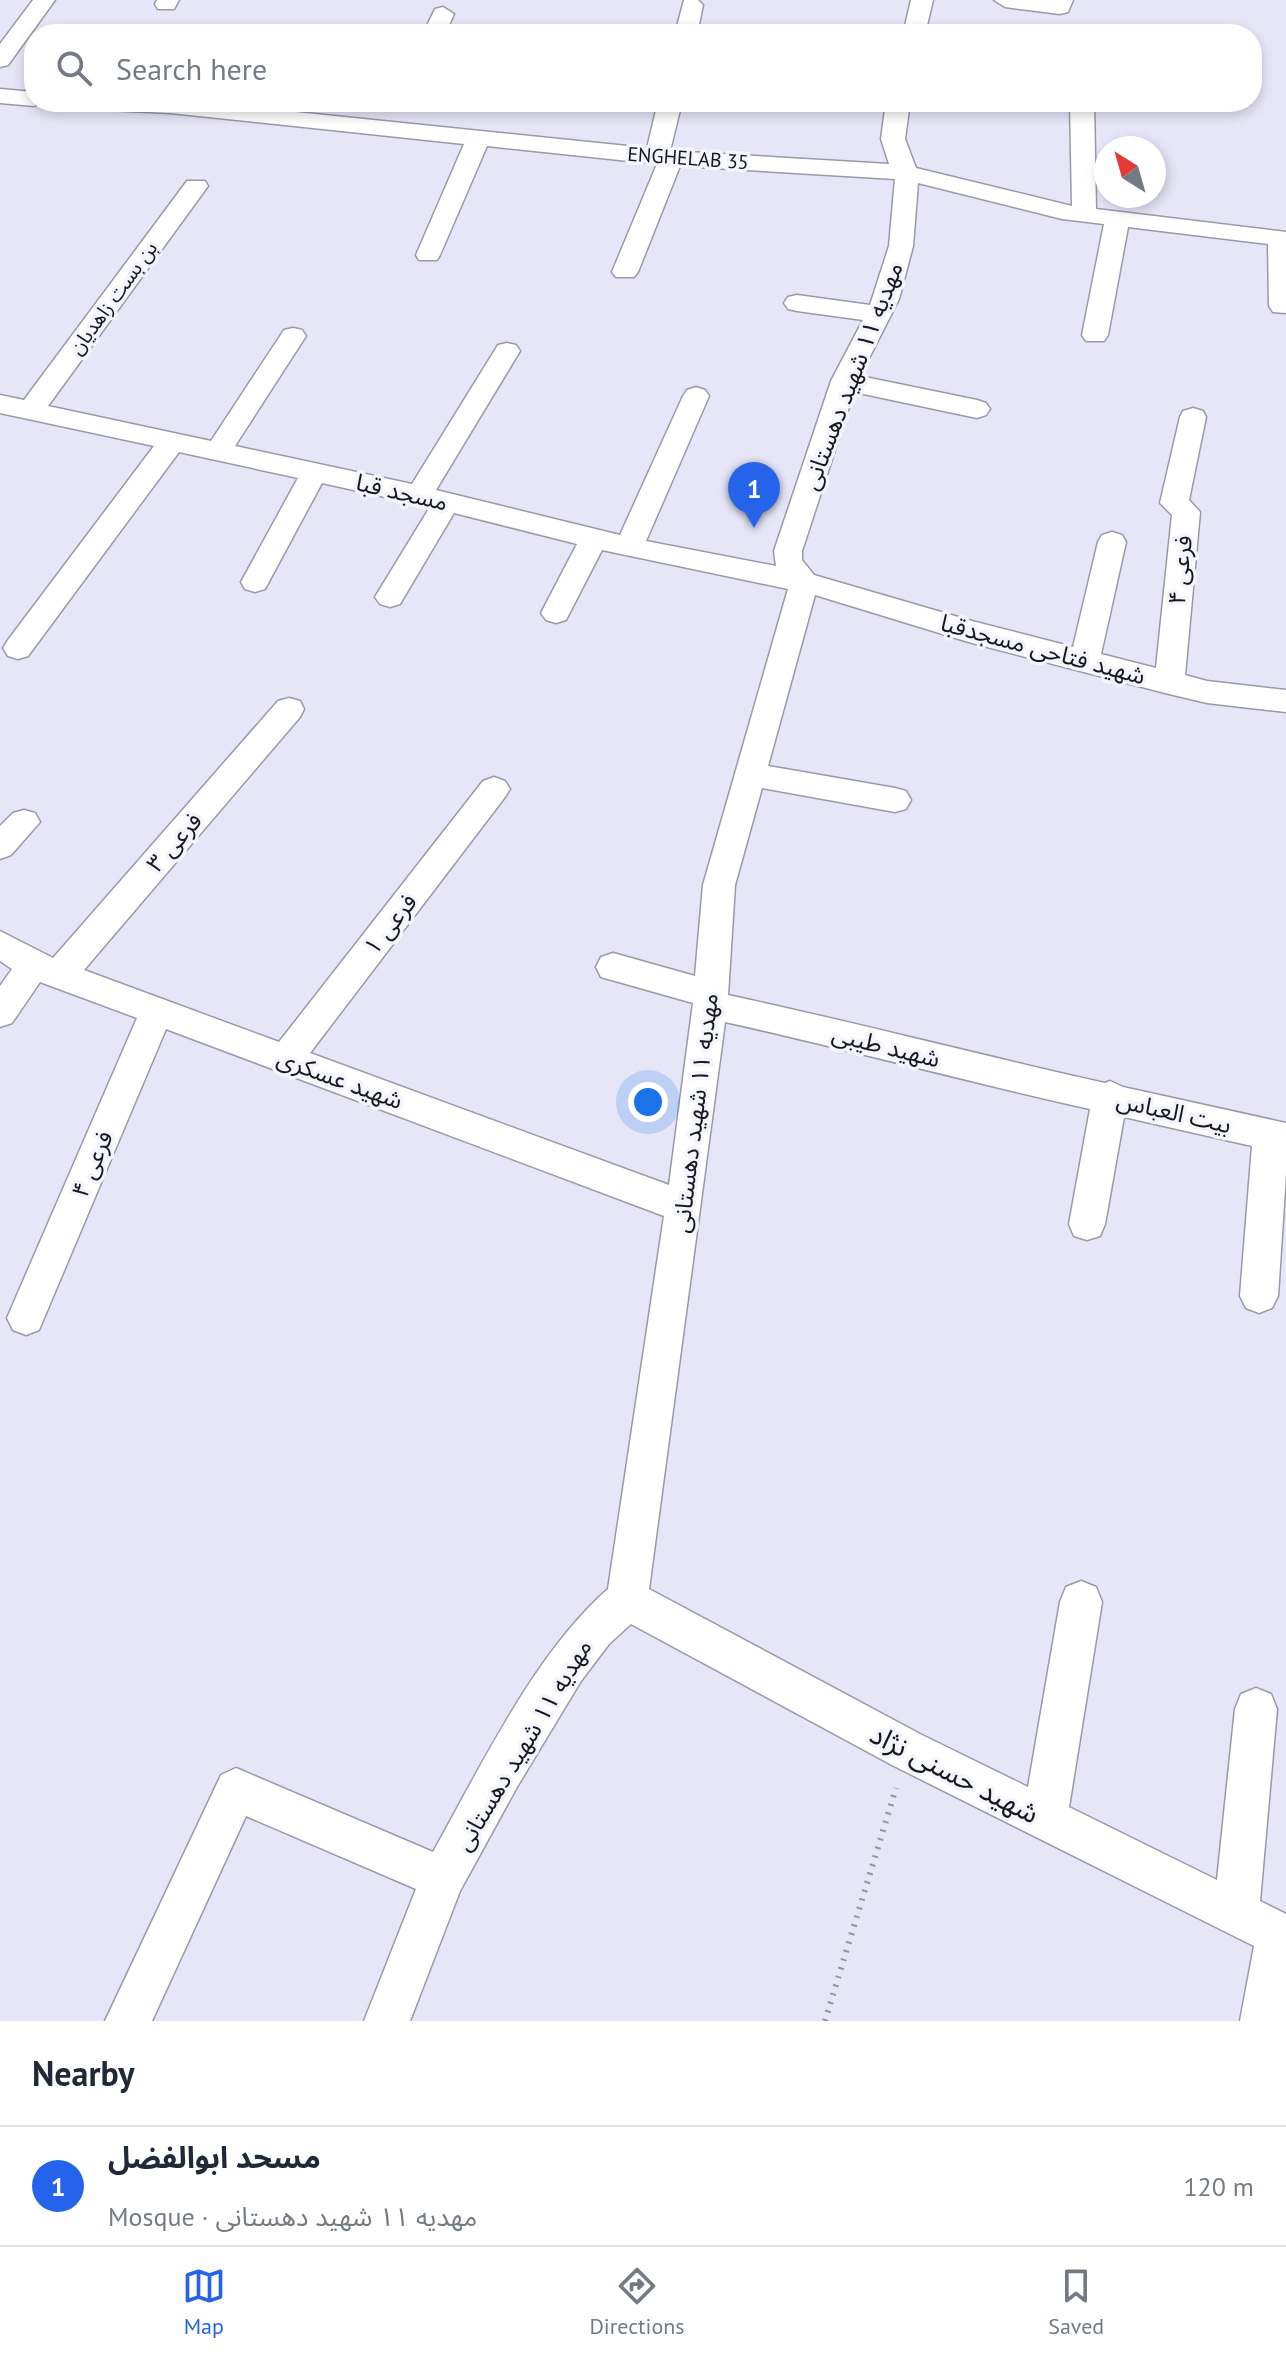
<!DOCTYPE html>
<meta charset="utf-8">
<style>
:root{--surface:#fff;--page:#f2f2f3;--text:#1f2937;--muted:#747a83;--line:#e0e1e3;--accent:#2563eb}
body{margin:0;font-family:"PT Sans","Noto Sans Arabic",sans-serif;background:var(--page);color:var(--text)}
.compass{position:absolute;left:1094px;top:136px;width:72px;height:72px;border-radius:50%;background:var(--surface);box-shadow:0 4px 12px #0003;rotate:323deg}
.you{position:absolute;left:648px;top:1102px;width:28px;height:28px;margin:-20px;border:6px solid #fff;border-radius:50%;background:#1a73e8;box-shadow:0 0 0 12px #1a73e833}
.badge{display:grid;place-items:center;width:52px;height:52px;border-radius:50%;background:var(--accent);color:#fff;font-size:26px;font-weight:700}
.pin{position:absolute;translate:-50% -66px;filter:drop-shadow(0 2px 4px #0008)}
.pin::after{content:'';position:absolute;top:42px;width:28px;height:24px;background:inherit;clip-path:polygon(0 0,100% 0,50% 100%)}
.list{margin:0;padding:0;list-style:none}
h2{display:flex;justify-content:space-between;align-items:center;height:104px;margin:0;padding:0 32px;font-size:34px}
h2 small{font-size:26px;font-weight:400;color:var(--muted)}
.list li{display:grid;grid-template-columns:52px 1fr auto;gap:24px;align-items:center;box-sizing:border-box;height:120px;padding:0 32px;border-top:2px solid var(--line)}
.list b{display:block;font-size:30px;white-space:nowrap}
.list p{margin:0;font-size:26px;white-space:nowrap;color:var(--muted)}
.list em{font-size:26px;font-style:normal;color:var(--muted)}
.icon{flex:none;width:44px;height:44px;fill:none;stroke:currentColor;stroke-width:2;stroke-linecap:round;stroke-linejoin:round}
.map{position:relative;flex:none;width:1286px;height:2021px;overflow:hidden}
.search{position:absolute;background:var(--surface);box-shadow:0 4px 12px #0003;left:24px;right:24px;top:24px;height:88px;display:flex;align-items:center;gap:20px;box-sizing:border-box;padding:0 28px;border-radius:32px;color:var(--muted);font-size:30px}
.sheet{height:224px;background:var(--surface)}
nav{display:flex;justify-content:space-around;align-items:center;box-sizing:border-box;height:112px;border-top:2px solid var(--line);background:var(--surface);font-size:22px;color:var(--muted)}
nav a{display:grid;justify-items:center;gap:4px}
nav .on{color:var(--accent)}
.map>svg:first-child{display:block}
.lines{fill:none;stroke-linecap:round;stroke-linejoin:round}
.minor-casing{stroke:#9999a9;stroke-width:3}
.path{stroke:#9494a1;stroke-width:6;stroke-dasharray:2 7;stroke-linecap:butt}
.minor{fill:#fff;fill-rule:evenodd}
.labels{text-anchor:middle;dominant-baseline:central;stroke-width:7;stroke-linejoin:round;paint-order:stroke}
.far-street-label{font-size:20px;fill:#17171d;stroke:#f4f4ff}
.street-label{font-size:24px;fill:#17171d;stroke:#f4f4ff}
.near-street-label{font-size:28px;fill:#17171d;stroke:#f4f4ff}
</style>
<div class="map">
<svg width="1286" height="2021" viewBox="0 0 1286 2021">
<rect width="100%" height="100%" fill="#e6e6f8"/>
<g class="lines">
<g class="minor-casing">
<path id="minor" d="M33 0H55L8 65 0 67V44Z
M157 0H179L174 9H158L155 4Z
M684 0H698L703 5 697 34H675Z
M911 0H933L925 34H903Z
M994 0H1073L1068 12 1060 14 1005 7Z
M443 7 454 14 445 34H423L435 9Z
M0 89 34 92V102H43L34 106 0 103Z
M73 102H199L647 148 658 102H682L670 151 889 164 881 139 886 102H910L905 139 916 168 1072 206 1070 102H1094L1096 209 1286 232V313L1273 312 1269 306 1268 244 1128 227 1108 335 1104 341H1086L1082 335 1104 224 1062 219 918 183 913 246 899 299 860 376 977 400 986 403 990 409 986 415 977 418 854 392 802 551V560L814 575 972 621 1073 647 1098 542 1102 535 1112 532 1122 535 1126 542 1101 654 1156 668 1172 515 1160 503 1180 417 1183 411 1193 408 1203 411 1206 417 1189 500 1200 512 1185 675 1207 681 1286 690V712L1207 703 1169 694 972 643 815 595 768 766 895 788 906 791 911 800 906 809 895 812 762 788 735 885 728 995C854 1022 979 1055 1105 1083L1110 1081 1123 1087 1286 1123V1174L1278 1296 1272 1308 1259 1313 1246 1308 1240 1296 1252 1146 1124 1117 1105 1224 1100 1236 1087 1240 1074 1236 1069 1224 1090 1109C968 1082 847 1049 725 1022L649 1589 922 1735 1028 1787 1060 1602 1066 1587 1081 1581 1096 1587 1102 1602 1069 1807 1217 1880 1235 1709 1241 1694 1256 1688 1271 1694 1277 1709 1260 1901 1286 1914V2021H1240L1254 1946 892 1765 631 1624 609 1644 581 1681 517 1787 460 1891 410 2021H364L416 1889 246 1816 152 2021H105L221 1775 236 1768 433 1852C481 1766 535 1653 608 1589L664 1216 166 1029 39 1330 26 1335 13 1330 7 1318 137 1018 40 982 12 1023 0 1027V986L12 969 0 961V931L53 958 278 701 289 698 300 701 304 709 300 717 84 970 279 1042 483 781 494 777 505 781 510 789 505 797 310 1053 669 1185 693 1003 601 977 596 967 601 957 613 953 695 976 703 885 788 589 602 550 566 620 556 623 546 620 541 613 577 544 454 513 400 604 390 607 380 604 375 597 430 507 322 483 265 589 255 592 245 589 241 582 298 478 179 452 28 656 18 659 8 656 3 648 8 640 154 446 0 413V395L24 400 187 181H205L208 186 48 406 211 441 284 330 293 328 302 330 306 336 235 446 412 484 498 345 507 343 516 345 520 351 436 490 620 535 683 396 687 390 696 387 705 390 709 396 646 541 776 566 774 551 831 381 863 320 797 311 788 309 784 303 788 297 797 295 870 305 889 246 895 179 680 166 638 272 634 277H616L612 272 657 164 487 146 440 255 437 260H419L416 255 464 144 170 113 85 109 77 107Z
M24 810 35 813 40 822 11 855 0 859V826L13 813Z"/>
</g>
<path class="path" d="M825 2021 896 1788"/>
<use href="#minor" class="minor"/>
</g>
<g class="labels">
<g class="far-street-label">
<text transform="translate(688 158) rotate(4)">ENGHELAB 35</text>
<text transform="translate(113 298) rotate(-54)">بن بست زاهدیان</text>
</g>
<g class="street-label">
<text transform="translate(852 376) rotate(-69)">مهدیه ۱۱ شهید دهستانی</text>
<text transform="translate(402 492) rotate(13)">مسجد قبا</text>
<text transform="translate(1180 570) rotate(-84)">فرعی ۴</text>
<text transform="translate(1043 649) rotate(15)">شهید فتاحی مسجدقبا</text>
<text transform="translate(174 842) rotate(-49)">فرعی ۳</text>
<text transform="translate(390 924) rotate(-52)">فرعی ۱</text>
<text transform="translate(886 1046) rotate(14)">شهید طیبی</text>
<text transform="translate(340 1079) rotate(20)">شهید عسکری</text>
<text transform="translate(1174 1112) rotate(13)">بیت العباس</text>
<text transform="translate(695 1113) rotate(-83)">مهدیه ۱۱ شهید دهستانی</text>
<text transform="translate(92 1164) rotate(-67)">فرعی ۴</text>
<text transform="translate(523 1745) rotate(-59)">مهدیه ۱۱ شهید دهستانی</text>
</g>
<g class="near-street-label">
<text transform="translate(955 1773) rotate(27)">شهید حسنی نژاد</text>
</g>
</g>
</svg>
<svg class="compass" viewBox="-18 -18 36 36"><path d="M0-13l5 13h-10z" fill="#e53935"/><path d="M0 13l5-13h-10z" fill="#747a83"/></svg>
<div class="you"></div>
<div class="pin badge" style="left:754px;top:528px">1</div>
<div class="search"><svg class="icon" aria-label="search" viewBox="0 0 24 24"><circle cx="10" cy="10" r="6"/><path d="M15 15l6 6"/></svg>Search here</div>
</div>
<section class="sheet">
<h2>Nearby<small></small></h2>
<ul class="list">
<li><span class="badge">1</span><div><b>مسحد ابوالفضل</b><p>Mosque · مهدیه ۱۱ شهید دهستانی</p></div><em>120 m</em></li>
</ul>
</section>
<nav>
<a class="on"><svg class="icon" aria-label="map" viewBox="0 0 24 24"><path d="M3 6l6-2 6 2 6-2v14l-6 2-6-2-6 2zM9 4v14M15 6v14"/></svg>Map</a>
<a><svg class="icon" aria-label="directions" viewBox="0 0 24 24"><path d="M12 3l9 9-9 9-9-9zM9 14v-3h6M13 9l2 2-2 2"/></svg>Directions</a>
<a><svg class="icon" aria-label="saved" viewBox="0 0 24 24"><path d="M7 4h10v16l-5-4-5 4z"/></svg>Saved</a>
</nav>
